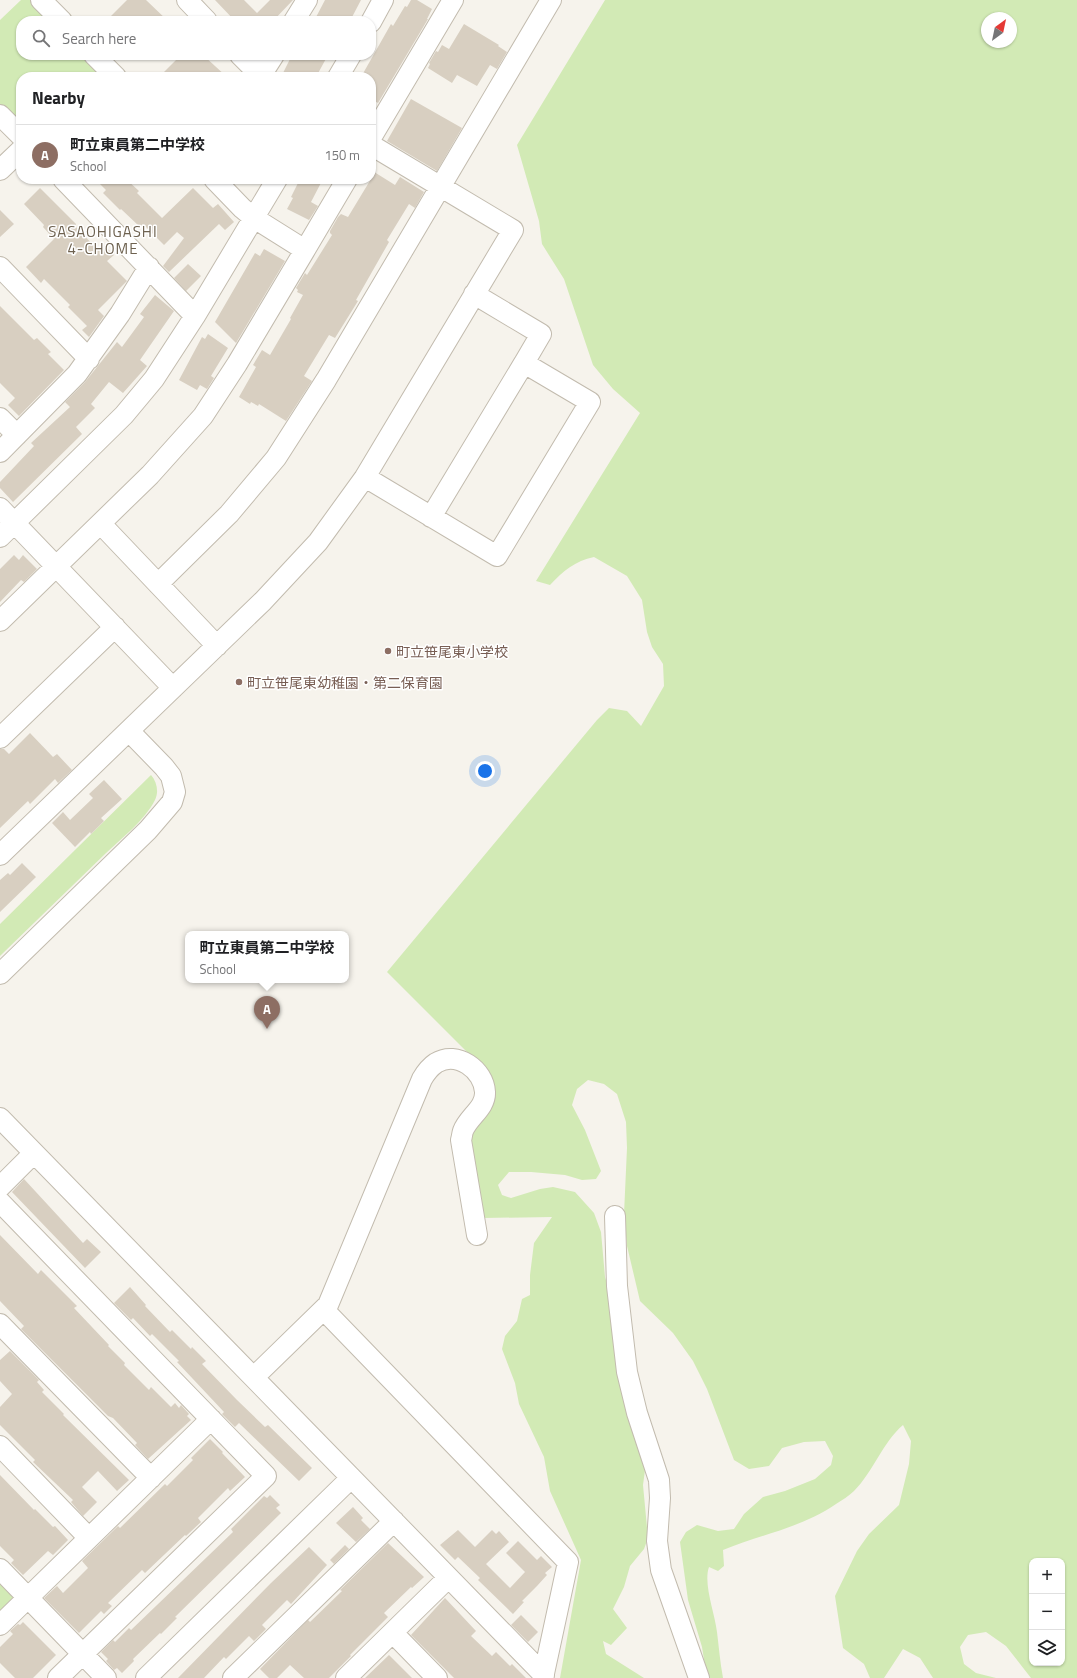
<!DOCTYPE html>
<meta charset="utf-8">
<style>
:root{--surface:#fff;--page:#f2f2f2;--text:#202124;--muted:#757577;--line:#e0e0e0;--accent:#fc3f1d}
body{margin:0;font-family:"Titillium Web","Noto Sans JP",sans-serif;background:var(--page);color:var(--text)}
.controls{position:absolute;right:12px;bottom:12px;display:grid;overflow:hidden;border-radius:8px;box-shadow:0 1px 3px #0004}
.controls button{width:36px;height:36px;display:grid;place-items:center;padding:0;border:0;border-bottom:1px solid var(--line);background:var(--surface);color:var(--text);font:20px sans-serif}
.compass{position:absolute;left:981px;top:12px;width:36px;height:36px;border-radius:50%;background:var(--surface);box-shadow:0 1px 3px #0004;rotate:33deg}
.you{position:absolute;left:485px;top:771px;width:14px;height:14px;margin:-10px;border:3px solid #fff;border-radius:50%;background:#1a73e8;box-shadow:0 0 0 6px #1a73e833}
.badge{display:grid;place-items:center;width:26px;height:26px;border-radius:50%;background:var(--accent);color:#fff;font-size:13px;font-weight:700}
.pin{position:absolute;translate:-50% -33px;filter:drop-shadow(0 1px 2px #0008)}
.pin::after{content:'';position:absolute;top:21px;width:14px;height:12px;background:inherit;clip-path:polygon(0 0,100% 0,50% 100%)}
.popup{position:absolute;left:185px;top:931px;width:164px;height:52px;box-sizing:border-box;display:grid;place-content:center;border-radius:8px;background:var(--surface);filter:drop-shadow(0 1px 3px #0005);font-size:13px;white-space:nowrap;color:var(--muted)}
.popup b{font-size:15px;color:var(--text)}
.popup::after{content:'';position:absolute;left:50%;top:100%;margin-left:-8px;border:8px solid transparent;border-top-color:var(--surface)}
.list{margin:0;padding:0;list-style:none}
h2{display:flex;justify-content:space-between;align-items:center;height:52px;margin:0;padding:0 16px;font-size:17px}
h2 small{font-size:13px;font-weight:400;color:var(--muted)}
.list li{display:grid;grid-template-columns:26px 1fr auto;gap:12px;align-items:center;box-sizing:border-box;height:60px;padding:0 16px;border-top:1px solid var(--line)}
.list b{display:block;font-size:15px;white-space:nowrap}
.list p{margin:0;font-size:13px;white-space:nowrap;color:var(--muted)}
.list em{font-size:13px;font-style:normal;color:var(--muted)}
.icon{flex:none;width:22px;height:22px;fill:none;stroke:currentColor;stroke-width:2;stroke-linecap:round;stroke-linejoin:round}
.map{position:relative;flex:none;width:1077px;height:1678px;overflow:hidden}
.search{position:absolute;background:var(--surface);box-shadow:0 1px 3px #0004;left:16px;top:16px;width:360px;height:44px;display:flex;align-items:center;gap:10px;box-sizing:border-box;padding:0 14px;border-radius:16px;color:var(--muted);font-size:15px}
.panel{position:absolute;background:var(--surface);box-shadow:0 1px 3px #0004;left:16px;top:72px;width:360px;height:112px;border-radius:16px}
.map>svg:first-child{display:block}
.green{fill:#d2eab5;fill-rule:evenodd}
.building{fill:#d8cfc1}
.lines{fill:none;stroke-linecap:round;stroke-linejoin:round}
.minor-casing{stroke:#c2bbae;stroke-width:22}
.minor{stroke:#fff;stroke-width:20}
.education-dot{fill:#8d6e63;stroke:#fff;stroke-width:1.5}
.labels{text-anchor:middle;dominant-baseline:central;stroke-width:3;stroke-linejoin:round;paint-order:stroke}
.education-label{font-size:14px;fill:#785e54;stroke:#fff;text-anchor:start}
.neighbourhood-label{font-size:15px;letter-spacing:1px;fill:#6e6250;stroke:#fff}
</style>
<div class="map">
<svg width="1077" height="1678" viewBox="0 0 1077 1678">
<rect width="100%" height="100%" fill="#f6f3ec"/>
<path class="green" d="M21 0H33L53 21H21V55H86L107 77H21V126L0 104V20Z
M605 0H1077V1678H1031L1006 1646 986 1632 968 1635 960 1647 964 1664 976 1673 996 1678H933L920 1658 903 1649 884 1678H870L864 1664 843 1648 835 1596 857 1551 869 1534 899 1505 909 1464 911 1441 903 1425C883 1442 873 1472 854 1491 849 1496 842 1500 836 1504 801 1528 762 1534 723 1550L724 1566 718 1571 709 1567C703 1584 715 1614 717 1632 719 1648 720 1662 723 1678H707L702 1647 688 1600 680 1542 686 1532 697 1525 718 1531 734 1529 744 1514 763 1497 785 1491 815 1479 831 1465 833 1456 825 1441 804 1442 782 1448 769 1466 749 1469 734 1460 707 1389 693 1361 673 1333 640 1301 627 1246 624 1214 627 1148 626 1122 617 1094 604 1084 588 1080 577 1089 572 1105 585 1130 601 1171 596 1179 582 1180 565 1175 531 1172H509L498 1185 502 1195 511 1198 540 1189 553 1187 575 1192 594 1213 601 1232 605 1277 617 1315 646 1463 643 1485 648 1538 644 1549 630 1566 624 1587 613 1609 627 1628 611 1645 603 1641 606 1654 644 1678H560L581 1560 550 1491 544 1457 519 1404 515 1383 502 1349 505 1336 517 1321 522 1299 530 1295V1275L534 1243 552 1217 483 1218 468 1157 484 1069 387 972 597 720 609 708 627 711 641 726 664 686 663 664 652 647 647 632 642 600 627 576 594 557C575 561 563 571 550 585L536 581 640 413 613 389 593 365 564 279 542 244 539 221 517 145ZM987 18H1011V42H987ZM1032 1561H1062V1663H1032Z
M151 775C157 782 159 792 155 800 145 820 121 839 105 854 70 888 35 922 0 956V924Z
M0 1580 15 1597 0 1615Z"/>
<path class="building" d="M127 0H146L168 21H106Z
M215 0H244L257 13 270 0H293L273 21H235Z
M325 0H361L350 21H314Z
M411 0H417L432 9 427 19H428L378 103 371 99V77H361L391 24 393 26 405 6 407 7Z
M464 24 499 45 498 46 507 52 497 69 490 65 477 86 457 75 452 83 428 68 430 64 429 63 436 51 438 52 442 45 449 49Z
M181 55H203L227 77H159Z
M292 55H328L316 77H281Z
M411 99 462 128 437 171 387 141Z
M371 170 395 185 400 177 424 192 415 208 409 204 387 240 389 242 356 300 358 301 335 338 329 335 304 376 312 381 286 421 259 404 258 406 251 402 250 404 239 397 256 367 253 365 262 350 270 355 291 319 290 318 303 295 297 292 298 290 296 288 305 273 307 275 332 235 330 233V231L338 217 341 214 348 217 371 179Z
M95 179H126L139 191 137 193 162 218 193 188 213 208 218 204 234 222 225 230 219 224 169 272 163 266 184 238 177 232 164 245 143 224 140 227 121 209 120 210 103 193 106 190Z
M300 179H323L311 202 318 206 309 220 287 209 293 198 291 197Z
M40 188 76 224 75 226 98 250 103 244 114 255 107 261 127 281 98 310 104 316 89 337 82 330 87 326 68 307 70 305 44 279 41 283 26 267 54 239 43 227 44 225 24 204Z
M0 210 14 224 0 237Z
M264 249 285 261 236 343 215 322 255 253 260 256Z
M188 264 201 276 186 291 174 278Z
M155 295 174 311 140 360 147 366 123 393 109 382 91 404 95 408 76 427 82 434 13 502 0 488V482L34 446 31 443 70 407 65 402 85 382 117 342 122 347 144 317 140 314Z
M0 306 34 340 37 338 51 352 48 354 64 370 19 416 8 405 15 398 0 383Z
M208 334 228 348 211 376 214 378 207 389 200 385 197 390 179 380 202 337 205 339Z
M14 555 19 560 23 555 37 569 24 582 21 580 0 602V569Z
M30 733 53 757 57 754 72 770 58 783 55 779 30 804 28 801 0 828V749H4L9 754Z
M104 780 122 799 101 818 104 821 91 834 90 832 75 847 52 823 63 812 70 820 93 798 89 794Z
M22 863 36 877 0 912V880L8 873 10 875Z
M24 1179 83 1243 87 1239 101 1252 85 1268 12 1192Z
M0 1235 38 1274 41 1270 77 1306 74 1308 109 1345 108 1346 125 1363 124 1365 149 1390 151 1387 171 1407 175 1403 179 1408 181 1405 189 1414 187 1416 191 1420 148 1459 135 1445 137 1443 113 1418 108 1416 21 1329 24 1326 0 1301Z
M130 1287 146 1305 145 1306 170 1332 172 1330 191 1349 192 1347 206 1361 202 1364 237 1400 265 1427 268 1425 312 1468 299 1481 239 1423 235 1427 222 1414 224 1412 177 1362 179 1361 152 1334 150 1336 133 1318 131 1320 114 1303Z
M10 1351 39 1380 37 1382 44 1390 42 1392 64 1414 63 1415 129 1480 117 1491 98 1471 82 1487 97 1502 83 1516 71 1502 73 1500 33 1462 35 1460 0 1425V1407L12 1394 0 1381V1360Z
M210 1439 223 1452 222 1453 245 1477 230 1491 228 1488 198 1518 201 1522 186 1536 185 1535 145 1573 142 1570 108 1603 112 1606 104 1614 101 1611 79 1633 44 1598 57 1586 63 1593 88 1568 82 1561 118 1526 120 1528 165 1484 167 1486 193 1460 191 1458Z
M0 1475 34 1510 35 1509 53 1527 55 1526 68 1540 53 1555 48 1551 23 1575 11 1563 14 1560 0 1546Z
M270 1495 280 1505 276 1508 281 1513 175 1617 177 1618 161 1634 160 1633 133 1659 134 1661 122 1673 117 1668 114 1670 106 1661 108 1659 101 1652 113 1640 115 1642 129 1628 131 1630 233 1532 231 1529 264 1496 267 1498Z
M353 1507 363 1518 361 1520 370 1529 356 1542 336 1523Z
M458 1530 475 1547 492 1530 496 1534 499 1531 509 1542 486 1564 510 1588 525 1572 506 1553 518 1541 537 1560 541 1556 552 1567 545 1573 547 1575 537 1586 522 1601 524 1602 513 1614 478 1580 480 1578 458 1557 455 1560 440 1545Z
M388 1543 424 1577 412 1588 411 1587 384 1613 388 1617 350 1655 351 1656 329 1678H304L290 1665 277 1678H269L260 1669 308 1620 310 1622 342 1591 340 1590Z
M345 1545 349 1549 334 1564 330 1560Z
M309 1547 327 1565 291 1604 287 1600 262 1625 266 1629 254 1641 249 1636 226 1659 224 1657 204 1678H178L271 1583Z
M445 1598 476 1631 471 1636 492 1656 496 1652 510 1666 512 1664 526 1678H454L411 1635Z
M521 1615 538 1632 528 1642 511 1625Z
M23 1622 56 1655 33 1678H15L0 1663V1647L13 1634 10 1631 18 1624 20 1625Z
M389 1655 412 1678H365Z"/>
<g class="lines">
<g class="minor-casing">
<path id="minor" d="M41 0 62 21
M187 0 207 21
M294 21 307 0
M371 22 383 0
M94 55 116 77
M240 55 261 76
M260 77 274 55
M338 77 351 55
M0 115 21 136
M371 138 453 0
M0 170 21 150
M63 179 195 316
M305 250 347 179
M0 267 89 359
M0 418 17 435
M0 452 77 374 120 314 149 267
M365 477 497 556 590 402 524 363 541 334 474 294
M0 508 173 688
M431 517 524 363
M101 524 217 646
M0 537 124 415 154 379 195 316 277 179
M158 584 229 514 276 458 326 380 551 0
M0 621 150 475 203 416 237 364 305 250 254 218 242 208 214 179
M0 738 115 627
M0 855 263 601 318 542 365 477 513 230 371 145
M0 974 148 830 172 802 175 792 171 776 164 767 129 731
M0 1118 544 1675
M0 1187 34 1153
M0 1202 266 1476 58 1678
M615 1216 617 1286 627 1372 637 1413 659 1480 660 1498 657 1541 661 1570 699 1678
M324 1310 568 1562 543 1678
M0 1324 151 1478
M254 1377 328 1305 422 1079C426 1072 430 1067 436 1063 457 1050 484 1070 485 1092 486 1108 468 1117 463 1131 462 1134 462 1137 461 1140L477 1235
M0 1446 89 1538
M0 1569 106 1678
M0 1625 211 1419
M393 1633 437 1678
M146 1678 351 1478
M233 1678 394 1521
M346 1678 448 1578"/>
</g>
<use href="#minor" class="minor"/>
</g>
<g class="education-dot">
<circle cx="388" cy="651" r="4"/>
<circle cx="239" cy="682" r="4"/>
</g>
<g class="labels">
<g class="education-label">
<text x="396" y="651">町立笹尾東小学校</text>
<text x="247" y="682">町立笹尾東幼稚園・第二保育園</text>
</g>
<g class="neighbourhood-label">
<text x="103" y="231">SASAOHIGASHI<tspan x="103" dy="17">4-CHOME</tspan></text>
</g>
</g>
</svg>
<div class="controls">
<button>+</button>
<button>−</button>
<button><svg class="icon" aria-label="layers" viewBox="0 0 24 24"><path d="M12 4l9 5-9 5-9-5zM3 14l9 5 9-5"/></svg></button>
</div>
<svg class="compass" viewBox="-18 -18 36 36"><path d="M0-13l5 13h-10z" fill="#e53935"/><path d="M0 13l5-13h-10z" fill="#757577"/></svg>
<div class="you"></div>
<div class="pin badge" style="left:267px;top:1029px;background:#8d6e63">A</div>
<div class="popup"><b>町立東員第二中学校</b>School</div>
<div class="search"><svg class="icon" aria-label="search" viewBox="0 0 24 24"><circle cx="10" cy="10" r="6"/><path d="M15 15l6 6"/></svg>Search here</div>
<section class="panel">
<h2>Nearby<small></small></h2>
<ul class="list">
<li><span class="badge" style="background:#8d6e63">A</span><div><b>町立東員第二中学校</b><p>School</p></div><em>150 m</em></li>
</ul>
</section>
</div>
